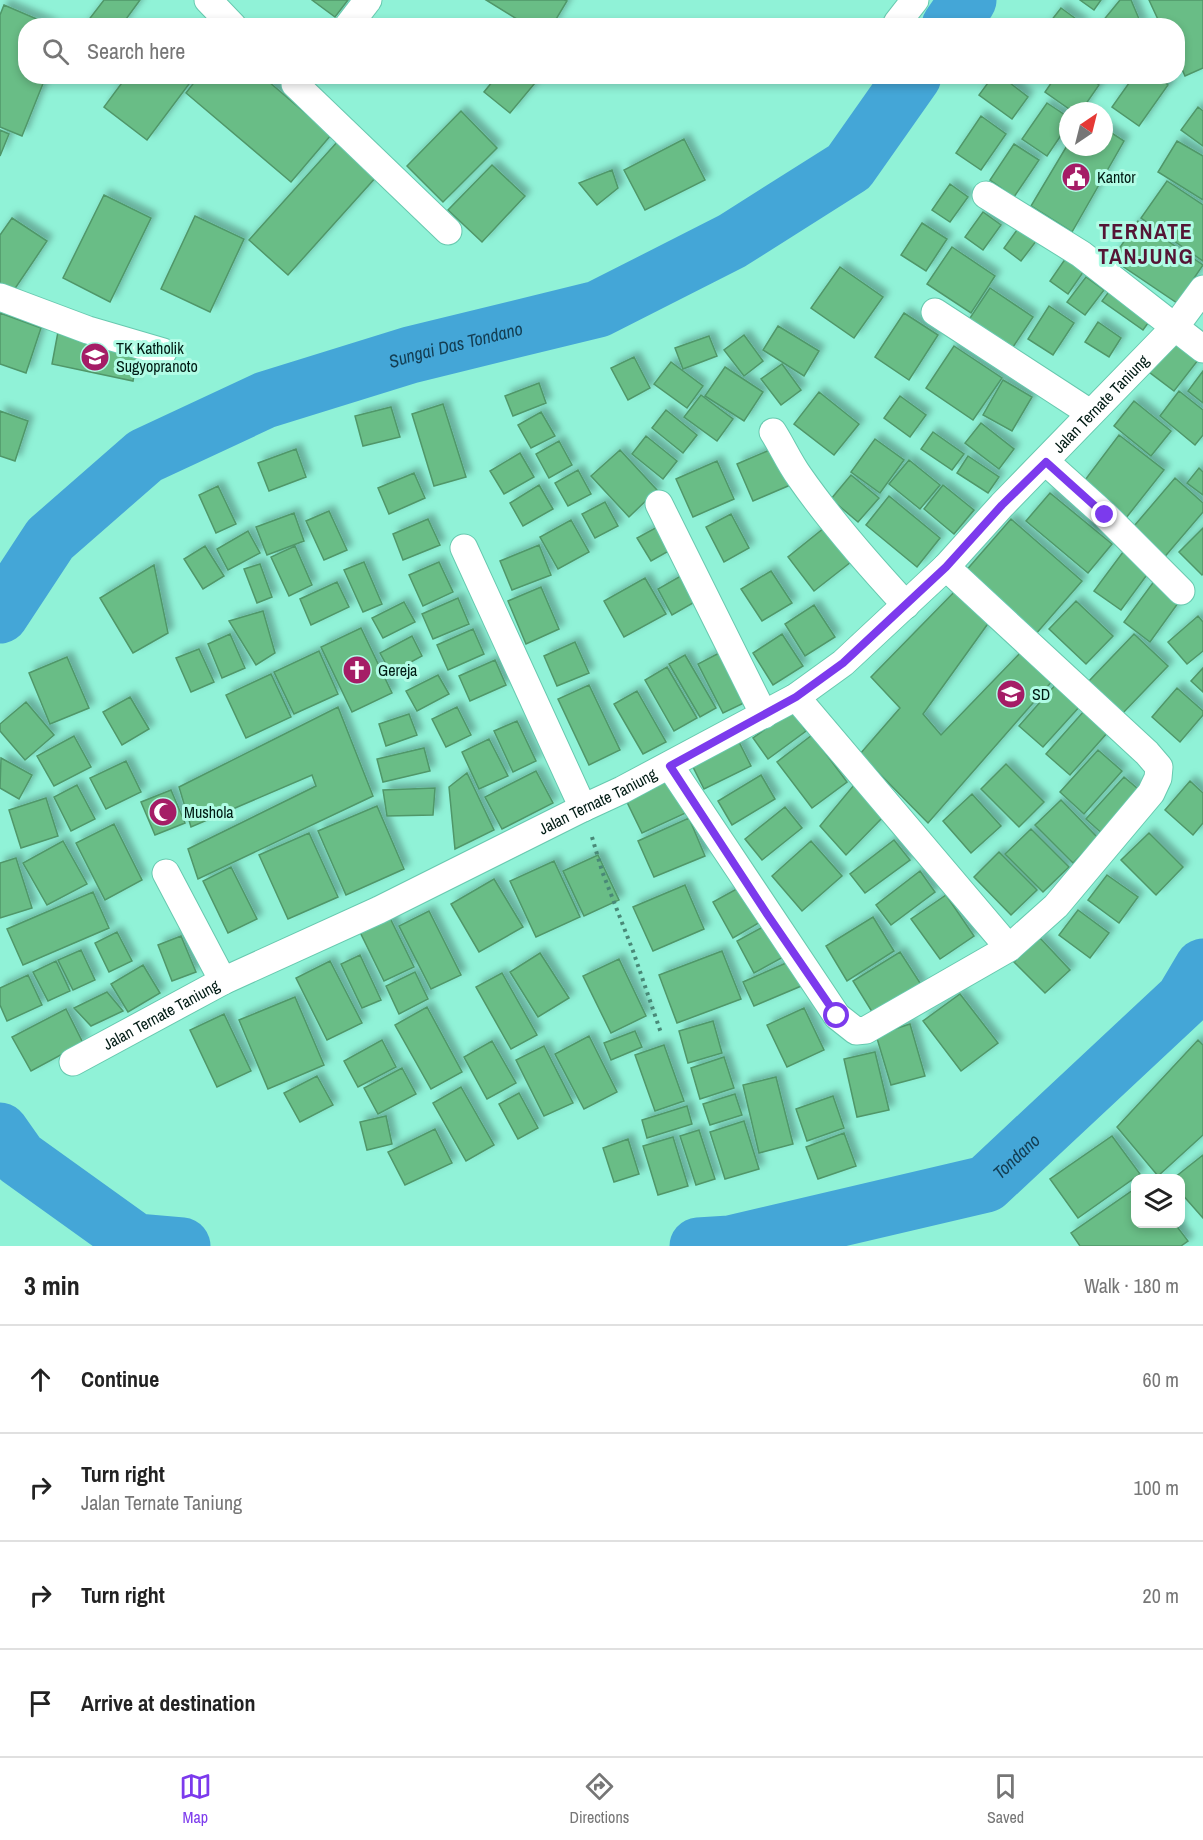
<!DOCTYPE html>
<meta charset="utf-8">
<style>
:root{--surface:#fff;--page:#f6f6f6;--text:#222;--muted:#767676;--line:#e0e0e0;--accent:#7c3aed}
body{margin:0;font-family:"Archivo Narrow",sans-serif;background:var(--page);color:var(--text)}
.controls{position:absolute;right:18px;bottom:18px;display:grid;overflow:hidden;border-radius:12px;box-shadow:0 3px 9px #0003}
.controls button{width:54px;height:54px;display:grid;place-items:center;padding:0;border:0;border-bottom:2px solid var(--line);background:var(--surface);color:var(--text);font:30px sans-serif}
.compass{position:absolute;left:1059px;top:102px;width:54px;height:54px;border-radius:50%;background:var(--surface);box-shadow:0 3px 9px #0003;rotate:35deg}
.stop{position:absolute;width:18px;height:18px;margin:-14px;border:4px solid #7c3aed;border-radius:50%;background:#fff}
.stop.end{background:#7c3aed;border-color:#fff;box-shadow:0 2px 6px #0008}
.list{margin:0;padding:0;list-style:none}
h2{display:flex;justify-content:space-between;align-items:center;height:78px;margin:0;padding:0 24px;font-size:26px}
h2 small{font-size:20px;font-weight:400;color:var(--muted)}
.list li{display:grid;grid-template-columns:39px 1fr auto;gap:18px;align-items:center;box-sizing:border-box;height:108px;padding:0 24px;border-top:2px solid var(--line)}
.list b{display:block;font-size:22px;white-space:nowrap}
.list p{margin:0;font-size:20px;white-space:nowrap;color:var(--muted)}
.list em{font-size:20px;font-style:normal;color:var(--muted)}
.icon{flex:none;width:33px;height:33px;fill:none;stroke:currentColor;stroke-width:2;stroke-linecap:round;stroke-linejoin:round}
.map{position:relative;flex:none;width:1203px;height:1246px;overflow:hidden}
.search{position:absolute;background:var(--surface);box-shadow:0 3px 9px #0003;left:18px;right:18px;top:18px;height:66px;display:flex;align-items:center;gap:15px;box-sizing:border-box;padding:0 21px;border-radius:24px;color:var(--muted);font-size:22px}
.sheet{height:510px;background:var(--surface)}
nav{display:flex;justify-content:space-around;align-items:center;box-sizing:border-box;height:84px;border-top:2px solid var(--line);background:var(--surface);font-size:16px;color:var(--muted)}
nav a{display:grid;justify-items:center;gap:3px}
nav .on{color:var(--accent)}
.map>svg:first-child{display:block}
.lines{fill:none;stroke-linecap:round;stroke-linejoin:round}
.river{stroke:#44a6d7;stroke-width:57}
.building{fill:#69bd86;stroke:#509769;stroke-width:1.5;filter:url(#shadow)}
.street-casing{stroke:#67c9af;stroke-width:29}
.path{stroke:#498977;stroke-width:4;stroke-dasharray:3 4.5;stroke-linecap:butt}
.street{stroke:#fff;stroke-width:27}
.route{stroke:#7c3aed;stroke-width:8}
.labels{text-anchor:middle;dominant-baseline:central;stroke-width:6;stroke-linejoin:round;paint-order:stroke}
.poi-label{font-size:16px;fill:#001b14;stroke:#b0fce5;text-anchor:start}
.street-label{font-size:16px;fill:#001b14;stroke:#b0fce5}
.water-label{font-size:18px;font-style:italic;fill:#133d52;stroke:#b0fce5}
.district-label{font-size:22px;font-weight:bold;letter-spacing:1.5px;fill:#551535;stroke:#b0fce5}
</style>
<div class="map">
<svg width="1203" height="1246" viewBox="0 0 1203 1246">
<defs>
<filter id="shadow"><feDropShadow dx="5.5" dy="-5.5" stdDeviation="3" flood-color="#0004"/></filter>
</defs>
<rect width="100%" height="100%" fill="#90f2d7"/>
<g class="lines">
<g class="river">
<path d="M950 26 968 0"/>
<path id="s1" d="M0 615 50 539 145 456 265 400 410 355 598 309 732 241 849 167 913 76"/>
<path d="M0 1131 19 1158 136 1242 182 1246"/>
<path id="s2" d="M698 1246 730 1244 986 1184 1184 999 1203 967"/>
</g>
</g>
<path class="building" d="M104 0H140L121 26H84Z
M312 0H348L335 17Z
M486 0H564L567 1 552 26H528Z
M1080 0H1101L1094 10Z
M1120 0H1131L1142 26H1106L1102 22Z
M1149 0H1203V68L1185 76 1178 60V26H1161Z
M4 5 53 26H26V76H46L22 136 0 127V15Z
M1061 8 1083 24 1081 26H1047Z
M127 76H195L147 140 104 107Z
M199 76H262L331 135 291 182 186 93Z
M497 76H540V77L510 113 484 92Z
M993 76H1001L1028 97 1012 119 979 95Z
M1056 76H1087L1099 85 1081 111H1072L1045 92Z
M1134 76H1157L1168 85 1139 126 1112 107Z
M1047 103 1068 117V125L1047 156 1022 139Z
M1198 107 1203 111V146L1181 130Z
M461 111 497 148 443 202 407 166Z
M981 116 1006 134 981 170 956 153Z
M1104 128 1124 141 1072 232 1031 206 1068 144V147H1104Z
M0 130 9 134 0 156Z
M684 139 705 180 645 210 624 170Z
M338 141 377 176 288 275 249 240Z
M1177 141 1203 156V200L1158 172Z
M1014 144 1039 160 1014 197 990 180Z
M492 165 525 196 482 242 448 210Z
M612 170 618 188 597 205 579 183Z
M1167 181 1203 205V261L1141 218Z
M950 184 968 197 950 222 932 210Z
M104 195 151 218 110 302 63 278Z
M983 212 1001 225 983 250 965 237Z
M195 216 244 239 210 312 161 289Z
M12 218 47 241 10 296 0 289V235Z
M1138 221 1203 265 1177 303 1112 259Z
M922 223 947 239 926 271 901 255Z
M1022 223 1040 236 1021 261 1004 248Z
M952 247 995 276 971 313 927 284Z
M1068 255 1086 268 1068 294 1050 281Z
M840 267 883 297 854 338 811 308Z
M1086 277 1104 290 1085 315 1067 302Z
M1113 286 1154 315 1143 330 1102 301Z
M990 288 1033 317 1009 353 966 324Z
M1049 306 1074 323 1053 355 1028 339Z
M0 313 41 328 26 373 0 364Z
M904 313 938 335 909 380 875 357Z
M1098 322 1121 338 1109 357 1085 342Z
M778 326 819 351 804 376 763 350Z
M58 332 139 349 133 381 52 364Z
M744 335 763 361 744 376 724 350Z
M709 336 717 356 683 369 675 348Z
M1178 336 1202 355 1174 391 1149 372Z
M954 346 1002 378 973 420 926 388Z
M634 357 650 388 628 400 611 368Z
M671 362 703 386 687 408 654 384Z
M782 364 801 390 781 405 761 379Z
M725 367 763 392 744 421 705 396Z
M1203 371V403L1188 391Z
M1003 380 1032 397 1012 431 983 415Z
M539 383 546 403 513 416 505 396Z
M1179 391 1203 410V435L1195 445 1160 416Z
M819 392 859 424 834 455 794 424Z
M701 395 733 419 717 441 684 417Z
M900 396 926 415 910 437 884 418Z
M1134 401 1171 431 1151 456 1114 426Z
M443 404 466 477 434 486 412 414Z
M391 407 400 437 363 446 355 416Z
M666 410 697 435 683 453 652 428Z
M0 411 28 421 15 461 0 456Z
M541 412 555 436 531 448 518 425Z
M981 423 1014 449 999 469 965 443Z
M933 432 964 454 952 470 921 449Z
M1119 435 1164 470 1126 518 1082 484Z
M646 436 677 461 663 479 632 454Z
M875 439 904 460 880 493 851 472Z
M559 441 572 465 549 478 536 454Z
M779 446 795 483 753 501 737 464Z
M296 449 306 477 269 491 258 463Z
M620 450 657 490 629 517 591 476Z
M520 453 534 477 504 494 490 471Z
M968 456 999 477 988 493 957 473Z
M909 460 940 485 920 509 889 484Z
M717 461 734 499 693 517 676 479Z
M1199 468 1203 472V495L1187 483Z
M578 470 591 494 568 506 555 483Z
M414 473 425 498 389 514 378 488Z
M851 475 879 498 858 522 831 499Z
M1175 478 1203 503V512L1162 560 1129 532Z
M539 485 553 509 523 526 510 503Z
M943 485 974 510 954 534 924 509Z
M218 486 236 524 216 533 199 495Z
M1050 493 1112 544 1088 573 1026 521Z
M889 496 940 538 917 567 866 525Z
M605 502 618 526 595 538 582 514Z
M329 511 347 550 324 560 306 521Z
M294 513 304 541 267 555 256 527Z
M731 514 749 548 724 562 706 527Z
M428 519 440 545 403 560 393 534Z
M1011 519 1082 581 1035 635 964 573Z
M571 520 589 552 558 569 540 537Z
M661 525 674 548 651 561 637 538Z
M824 528 851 562 814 591 788 557Z
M1203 528V574L1202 575 1179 552Z
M248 531 260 553 228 570 217 549Z
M539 545 551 575 512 590 500 561Z
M205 546 224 576 203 589 184 559Z
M295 546 312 585 289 596 271 557Z
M1126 548 1152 568 1121 610 1094 591Z
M364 562 382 604 363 612 344 570Z
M439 562 453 592 423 606 409 575Z
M260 564 272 597 257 603 244 569Z
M154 565 168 633 133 653 100 598Z
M771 571 792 603 762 621 741 589Z
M686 573 700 599 672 615 658 589Z
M645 578 666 614 624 637 604 601Z
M1155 580 1181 599 1150 642 1124 622Z
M337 582 349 607 311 625 300 599Z
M541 587 559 629 526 644 508 601Z
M959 587 992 618 923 714 941 735 1022 651 1054 679 928 823 860 754 900 708 871 677Z
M458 598 469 624 433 639 422 614Z
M1076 601 1113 636 1086 664 1049 629Z
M404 602 415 622 383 638 372 618Z
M814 605 835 637 805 656 785 624Z
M263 611 275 653 256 665 229 621Z
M1198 616 1203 622V651L1187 664 1168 642Z
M361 628 392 693 352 712 321 647Z
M473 629 484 654 448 670 437 645Z
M230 634 245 668 222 678 208 644Z
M782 634 803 666 773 685 753 653Z
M1134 634 1168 666 1122 714 1088 682Z
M412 636 422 656 391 673 380 653Z
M575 642 589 673 557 686 544 656Z
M199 649 214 682 191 692 176 658Z
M319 651 338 694 294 714 274 672Z
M721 652 746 702 723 713 698 664Z
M685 655 716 708 700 717 669 664Z
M67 657 89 708 50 724 29 673Z
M495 660 506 685 470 701 459 676Z
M667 667 697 718 674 731 645 680Z
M1203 668V692L1191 681Z
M271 674 291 717 246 738 226 695Z
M438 675 449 694 417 711 406 691Z
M1057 683 1081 705 1043 747 1019 726Z
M589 685 620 750 589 765 558 699Z
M1177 688 1203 711V715L1180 742 1152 717Z
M637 691 666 742 643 754 614 704Z
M130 697 149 729 122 745 103 712Z
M26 702 54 735 25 760 0 731V724Z
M338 707 373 796 198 879 188 849 316 786 312 775 191 827 179 787Z
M457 707 471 735 446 747 432 719Z
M792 710 806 731 768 759 753 738Z
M1084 711 1108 732 1070 775 1046 754Z
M409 714 417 735 386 746 379 724Z
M517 721 536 761 513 772 494 731Z
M812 735 847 782 812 808 777 762Z
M74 736 91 767 54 786 37 756Z
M489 739 508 776 479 789 462 752Z
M739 742 751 766 704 789 692 765Z
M424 748 430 771 383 782 377 759Z
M1098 750 1122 771 1084 814 1060 792Z
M1 758 32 775 19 799 0 788Z
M126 761 141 792 106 809 90 778Z
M1006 764 1044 802 1019 827 981 789Z
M536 771 553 803 502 829 485 797Z
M467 773 494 830 455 849 449 787Z
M673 775 690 811 642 833 625 798Z
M761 775 775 799 732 825 718 801Z
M1124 777 1144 794 1106 837 1086 819Z
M1190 781 1203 793V823L1193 835 1165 810Z
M77 785 95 819 71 831 54 797Z
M854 785 885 815 846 855 820 826Z
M435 788 433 815 387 816 383 790Z
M171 790 185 823 155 835 141 802Z
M972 794 1001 826 971 853 943 821Z
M46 798 58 836 21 848 9 810Z
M1061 800 1098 838 1073 863 1035 825Z
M377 806 404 869 346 895 318 831Z
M785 807 802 828 762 860 745 839Z
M689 818 705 856 654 877 638 841Z
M114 824 142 880 105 900 76 843Z
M1031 829 1069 867 1043 892 1005 854Z
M309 833 338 897 288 919 259 855Z
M1149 833 1183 867 1156 895 1121 860Z
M894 840 910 860 865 893 850 874Z
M63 841 87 884 47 905 23 863Z
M811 841 842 876 802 911 772 876Z
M999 852 1037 890 1011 915 974 877Z
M598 855 619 900 584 916 563 871Z
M16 858 32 908 0 918V863Z
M554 861 580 917 536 937 510 881Z
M231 867 257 919 228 933 203 881Z
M920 871 935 892 891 925 876 905Z
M1107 875 1138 897 1119 923 1088 900Z
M494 879 523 927 479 952 451 904Z
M685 885 704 929 653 951 633 907Z
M742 886 762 921 733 938 713 902Z
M93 892 109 928 23 965 7 929Z
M946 895 974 936 940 959 911 919Z
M1078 910 1109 933 1090 958 1059 935Z
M429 911 461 975 431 989 399 926Z
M389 916 414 967 384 981 359 930Z
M873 917 894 951 847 981 826 946Z
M770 923 787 955 754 973 737 941Z
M117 932 132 961 109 972 95 943Z
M181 936 196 972 172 981 158 945Z
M1040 938 1070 970 1045 993 1014 962Z
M81 950 95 980 73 990 58 960Z
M722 951 741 999 677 1023 659 975Z
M900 952 922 986 874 1015 853 981Z
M540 953 569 998 538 1017 510 972Z
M360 955 381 1000 362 1008 341 964Z
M619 959 646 1016 611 1033 583 976Z
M795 959 806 984 754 1006 743 982Z
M56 961 70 991 48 1001 33 972Z
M330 961 362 1023 327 1040 296 978Z
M143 965 160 993 128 1012 111 984Z
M415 972 428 999 399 1014 386 986Z
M502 973 537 1035 511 1049 476 987Z
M28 975 42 1005 7 1021 0 1005V988Z
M107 992 123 1011 91 1026 74 1008Z
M960 994 998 1043 961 1071 923 1021Z
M295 997 324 1065 268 1089 239 1020Z
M427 1007 462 1072 431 1089 395 1025Z
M804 1008 824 1050 787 1067 767 1025Z
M66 1009 83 1043 31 1071 12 1037Z
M224 1014 251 1071 217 1087 190 1030Z
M713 1021 722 1053 688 1063 679 1031Z
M910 1024 925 1076 891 1085 876 1035Z
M635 1031 642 1047 611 1060 604 1043Z
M589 1036 617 1092 584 1109 555 1054Z
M382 1040 396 1067 358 1087 344 1061Z
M1198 1040 1203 1045V1135L1158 1176 1117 1127Z
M492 1041 516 1083 487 1099 464 1057Z
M664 1045 684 1101 655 1111 635 1055Z
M544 1046 573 1103 544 1116 516 1060Z
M875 1052 889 1110 857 1117 844 1059Z
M724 1057 734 1088 700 1099 691 1068Z
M402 1068 416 1094 378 1114 364 1088Z
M317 1076 333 1105 300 1122 284 1093Z
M776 1077 793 1144 759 1153 743 1085Z
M461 1087 494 1145 466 1161 433 1103Z
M519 1093 538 1128 518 1139 499 1104Z
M735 1094 742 1115 710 1125 703 1104Z
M833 1096 844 1128 807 1141 796 1109Z
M687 1106 692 1124 647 1138 642 1120Z
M386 1116 392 1144 367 1150 360 1122Z
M744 1121 759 1169 725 1179 710 1132Z
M435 1129 452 1163 405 1185 388 1152Z
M699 1130 715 1179 696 1185 680 1136Z
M844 1133 856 1166 818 1179 806 1147Z
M1112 1136 1140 1174 1078 1218 1050 1179Z
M673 1137 688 1186 658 1195 643 1146Z
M628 1139 639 1174 614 1182 603 1148Z
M1203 1155V1218L1180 1192V1178H1174Z
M1136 1188V1224H1175L1188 1241 1181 1246H1080L1071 1233Z"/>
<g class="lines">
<g class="street-casing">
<g id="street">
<path d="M208 0 233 26"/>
<path d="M897 23 915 0"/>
<path d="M348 26 368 0"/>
<path d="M295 84 448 231"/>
<path d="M986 195 1081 254 1203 349"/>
<path d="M0 297 88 330 163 352"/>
<path d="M935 312 1090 413"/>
<path d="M773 432C782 446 789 462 799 476 831 522 868 564 906 605"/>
<path d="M1046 462 1105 515 1181 591"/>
<path d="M659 504 764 715"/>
<path d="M464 548 583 808"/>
<path d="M796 697 1009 948"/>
<path d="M670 766 837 1016 856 1031 866 1030 1009 948 1056 906 1151 793 1158 778 1159 767 1147 753 946 567"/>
<path d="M166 873 223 981"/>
<path id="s3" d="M73 1062 223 981 379 910 583 808 622 790 796 697 843 663 946 567 1002 505 1175 327 1203 289"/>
</g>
</g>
<path class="path" d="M592 837 602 871 633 951 661 1033"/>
<use href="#street" class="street"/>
</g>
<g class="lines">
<path class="route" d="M837 1016 767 914 670 766 796 697 843 663 946 567 1002 505 1046 462 1105 515"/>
</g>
<defs>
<g id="civic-disc" transform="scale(1.5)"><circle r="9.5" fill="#a51d66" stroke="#b0fce5"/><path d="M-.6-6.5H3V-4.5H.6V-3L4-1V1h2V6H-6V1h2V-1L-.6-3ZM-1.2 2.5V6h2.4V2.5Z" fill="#fff"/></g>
<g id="school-disc" transform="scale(1.5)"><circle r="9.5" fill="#a51d66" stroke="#b0fce5"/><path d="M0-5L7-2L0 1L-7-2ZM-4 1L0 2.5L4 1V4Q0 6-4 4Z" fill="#fff"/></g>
<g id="church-disc" transform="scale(1.5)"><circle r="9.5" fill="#a51d66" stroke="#b0fce5"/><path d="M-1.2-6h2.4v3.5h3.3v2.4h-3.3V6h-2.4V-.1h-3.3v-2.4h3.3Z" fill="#fff"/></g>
<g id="mosque-disc" transform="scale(1.5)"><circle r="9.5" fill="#a51d66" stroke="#b0fce5"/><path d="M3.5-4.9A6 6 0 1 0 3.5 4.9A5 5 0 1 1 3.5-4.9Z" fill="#fff"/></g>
</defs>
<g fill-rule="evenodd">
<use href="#civic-disc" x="1076" y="177"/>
<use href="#school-disc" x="95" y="357"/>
<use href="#church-disc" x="357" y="670"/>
<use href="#school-disc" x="1011" y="694"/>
<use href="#mosque-disc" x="163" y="812"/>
</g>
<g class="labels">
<g class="poi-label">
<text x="1097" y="177">Kantor</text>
<text x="116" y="348">TK Katholik<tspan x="116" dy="18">Sugyopranoto</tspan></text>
<text x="378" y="670">Gereja</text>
<text x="1032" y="694">SD</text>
<text x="184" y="812">Mushola</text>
</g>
<g class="street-label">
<text stroke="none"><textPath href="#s3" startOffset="1234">Jalan Ternate Taniung</textPath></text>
<text stroke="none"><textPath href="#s3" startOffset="586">Jalan Ternate Taniung</textPath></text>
<text stroke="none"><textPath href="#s3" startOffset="100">Jalan Ternate Taniung</textPath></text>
</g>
<g class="water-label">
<text stroke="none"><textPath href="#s1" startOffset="548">Sungai Das Tondano</textPath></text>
<text stroke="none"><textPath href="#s2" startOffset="336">Tondano</textPath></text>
</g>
<g class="district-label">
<text x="1146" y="231">TERNATE<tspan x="1146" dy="25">TANJUNG</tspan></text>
</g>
</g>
</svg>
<div class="controls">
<button><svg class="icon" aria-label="layers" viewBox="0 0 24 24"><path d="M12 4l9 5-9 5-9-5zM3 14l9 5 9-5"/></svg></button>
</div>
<svg class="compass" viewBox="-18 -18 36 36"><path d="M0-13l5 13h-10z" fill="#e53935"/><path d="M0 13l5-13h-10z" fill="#767676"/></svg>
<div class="stop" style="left:837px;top:1016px"></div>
<div class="stop end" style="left:1105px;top:515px"></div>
<div class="search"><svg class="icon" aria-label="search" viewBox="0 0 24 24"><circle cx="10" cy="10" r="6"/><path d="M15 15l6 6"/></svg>Search here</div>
</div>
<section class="sheet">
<h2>3 min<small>Walk · 180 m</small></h2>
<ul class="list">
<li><svg class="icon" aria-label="ahead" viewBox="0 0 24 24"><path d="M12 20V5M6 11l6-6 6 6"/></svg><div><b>Continue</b></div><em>60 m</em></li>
<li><svg class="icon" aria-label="right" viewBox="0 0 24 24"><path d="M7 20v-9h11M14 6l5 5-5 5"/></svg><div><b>Turn right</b><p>Jalan Ternate Taniung</p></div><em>100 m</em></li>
<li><svg class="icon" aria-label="right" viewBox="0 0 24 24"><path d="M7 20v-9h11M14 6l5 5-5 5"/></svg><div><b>Turn right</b></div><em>20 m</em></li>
<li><svg class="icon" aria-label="arrive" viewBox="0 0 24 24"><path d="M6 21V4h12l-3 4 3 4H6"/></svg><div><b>Arrive at destination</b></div></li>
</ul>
</section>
<nav>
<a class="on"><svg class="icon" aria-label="map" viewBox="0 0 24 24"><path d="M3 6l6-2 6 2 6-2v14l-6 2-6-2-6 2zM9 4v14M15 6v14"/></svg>Map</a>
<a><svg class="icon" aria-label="directions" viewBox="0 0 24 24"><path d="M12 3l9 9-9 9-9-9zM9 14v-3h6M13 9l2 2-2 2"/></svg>Directions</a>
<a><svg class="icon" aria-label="saved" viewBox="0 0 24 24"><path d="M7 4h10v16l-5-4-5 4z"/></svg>Saved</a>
</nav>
